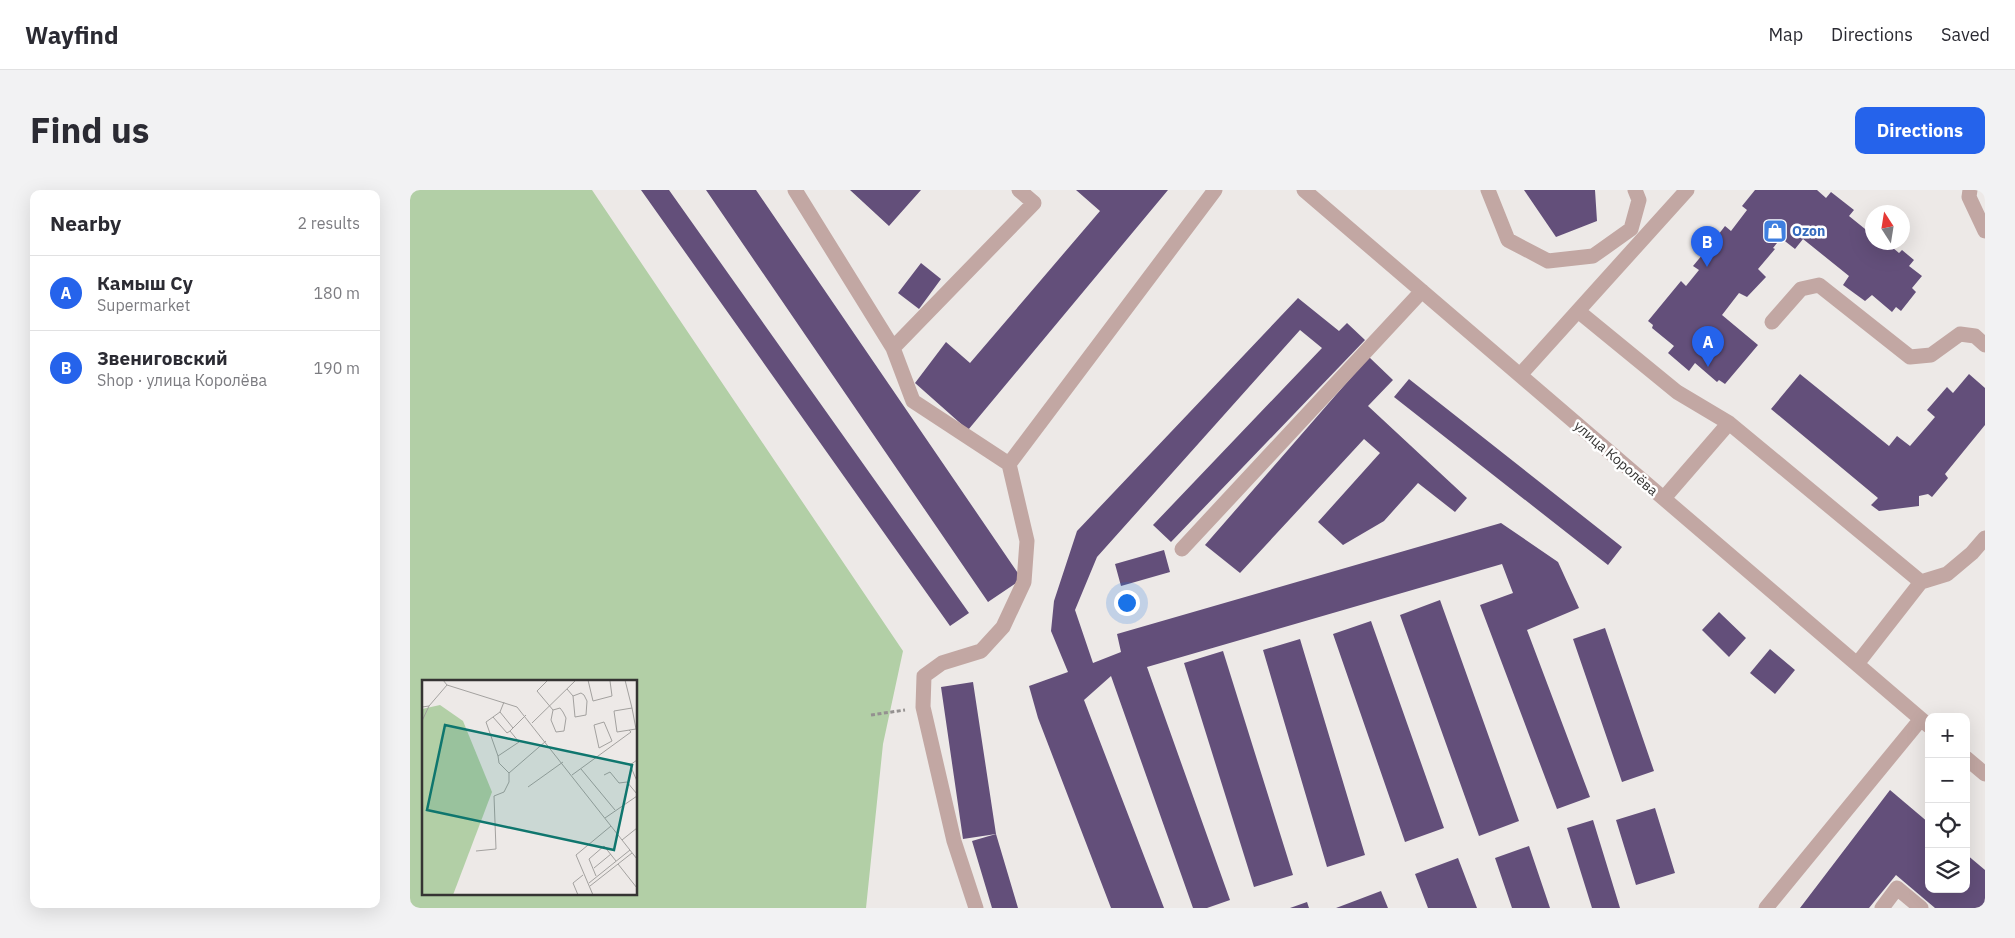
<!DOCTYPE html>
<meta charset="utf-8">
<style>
:root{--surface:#fff;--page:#f2f2f3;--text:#2b2b33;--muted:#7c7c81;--line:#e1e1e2;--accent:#2563eb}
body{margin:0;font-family:"IBM Plex Sans",sans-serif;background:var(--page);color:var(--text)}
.controls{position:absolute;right:15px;bottom:15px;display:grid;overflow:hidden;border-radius:10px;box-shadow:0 5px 20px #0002}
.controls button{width:45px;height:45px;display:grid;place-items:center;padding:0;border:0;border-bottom:1px solid var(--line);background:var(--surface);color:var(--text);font:25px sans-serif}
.compass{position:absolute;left:1455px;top:15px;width:45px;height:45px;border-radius:50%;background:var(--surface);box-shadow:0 5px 20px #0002;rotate:348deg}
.you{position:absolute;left:716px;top:412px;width:18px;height:18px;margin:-12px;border:4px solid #fff;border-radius:50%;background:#1a73e8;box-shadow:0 0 0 8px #1a73e833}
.badge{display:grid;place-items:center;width:32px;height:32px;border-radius:50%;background:var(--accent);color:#fff;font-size:16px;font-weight:700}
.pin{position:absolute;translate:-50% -41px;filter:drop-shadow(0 1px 2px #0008)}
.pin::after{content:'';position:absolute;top:26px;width:18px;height:15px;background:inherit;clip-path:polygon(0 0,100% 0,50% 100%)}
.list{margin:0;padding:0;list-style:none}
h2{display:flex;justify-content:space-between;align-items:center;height:65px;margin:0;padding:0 20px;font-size:21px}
h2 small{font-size:16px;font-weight:400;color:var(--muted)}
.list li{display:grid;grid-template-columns:32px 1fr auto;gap:15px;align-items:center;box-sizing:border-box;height:75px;padding:0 20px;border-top:1px solid var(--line)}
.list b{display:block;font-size:19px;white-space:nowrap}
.list p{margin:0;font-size:16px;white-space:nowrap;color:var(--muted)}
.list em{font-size:16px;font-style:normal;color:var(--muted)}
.icon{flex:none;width:28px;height:28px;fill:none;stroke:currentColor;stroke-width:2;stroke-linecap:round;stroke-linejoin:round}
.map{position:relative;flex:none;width:1575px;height:718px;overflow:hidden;border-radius:10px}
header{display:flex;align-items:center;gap:30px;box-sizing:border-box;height:70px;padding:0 25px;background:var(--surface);border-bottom:1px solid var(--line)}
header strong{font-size:24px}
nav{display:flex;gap:28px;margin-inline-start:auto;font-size:18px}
.intro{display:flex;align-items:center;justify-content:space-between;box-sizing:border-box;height:120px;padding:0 30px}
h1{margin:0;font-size:35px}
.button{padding:12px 22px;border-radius:10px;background:var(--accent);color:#fff;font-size:18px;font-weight:700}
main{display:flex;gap:30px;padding:0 30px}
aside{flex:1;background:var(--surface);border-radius:10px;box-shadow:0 5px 20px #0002}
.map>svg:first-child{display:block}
.green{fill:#b2cfa6;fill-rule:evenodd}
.building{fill:#634f7a}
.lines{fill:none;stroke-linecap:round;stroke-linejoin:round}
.path{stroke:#949190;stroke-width:3;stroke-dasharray:4 2.5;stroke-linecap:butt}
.minor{stroke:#c2a7a3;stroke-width:15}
.labels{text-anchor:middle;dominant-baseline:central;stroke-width:5;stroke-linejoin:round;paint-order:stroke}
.shop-label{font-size:14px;font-weight:bold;fill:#366cbe;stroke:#fff;text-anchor:start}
.street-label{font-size:14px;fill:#353433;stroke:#fff}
.inset-road{fill:none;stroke:#a3a19f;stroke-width:1}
.view{fill:#0f766e;fill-opacity:0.15;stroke:#0f766e;stroke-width:2.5}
.inset-edge{fill:none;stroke:#353433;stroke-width:2.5}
</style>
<header>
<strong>Wayfind</strong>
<nav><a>Map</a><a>Directions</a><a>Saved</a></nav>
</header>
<div class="intro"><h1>Find us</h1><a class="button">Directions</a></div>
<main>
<aside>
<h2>Nearby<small>2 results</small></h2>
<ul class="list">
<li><span class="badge">A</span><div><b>Камыш Су</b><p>Supermarket</p></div><em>180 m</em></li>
<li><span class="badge">B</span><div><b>Звениговский</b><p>Shop · улица Королёва</p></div><em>190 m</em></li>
</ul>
</aside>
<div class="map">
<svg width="1575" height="718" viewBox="0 0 1575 718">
<rect width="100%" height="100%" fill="#ede9e7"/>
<path class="green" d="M0 0H182L493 461 473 554 456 718H0ZM14 492H226V704H14Z"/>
<path class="building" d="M231 0H259L559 423 540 436Z
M296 0H346L612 389 578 412Z
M440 0H511L479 36Z
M666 0H758L558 240 505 193 536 152 560 173 690 21Z
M1114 0H1185L1187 31 1146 47Z
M1345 0H1407L1416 8 1421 2 1444 20 1439 26 1460 43 1462 41V52H1476L1489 63 1492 60 1504 70 1499 76 1512 86 1502 98 1506 102 1491 121 1486 117 1482 122 1462 105 1455 111 1433 95 1439 86 1393 49 1385 59 1371 48 1363 58 1365 59 1348 79 1356 87 1337 107 1329 103 1312 125 1348 155 1315 194 1309 190 1307 192 1285 173 1279 181 1258 163 1264 156 1242 138 1243 135 1238 131 1271 91 1276 96 1289 80 1283 76 1293 64 1296 66 1308 51 1305 49 1315 36 1321 41 1337 20 1332 16Z
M511 73 531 89 509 119 488 103Z
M888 108 929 141 937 133 955 150 761 352 743 335 912 158 890 140 687 367 665 420 683 473 711 462 707 444 1091 333 1148 372 1169 418 1117 440 1180 607 1147 619 1070 415 1103 403 1092 374 737 477 820 710 797 718H783L701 486 674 510 754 718H701L628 528 619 496 658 482 641 441 644 411 667 341Z
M959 167 983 190 958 216 1057 308 1045 322 1008 293 974 331 933 355 908 332 970 263 954 249 830 383 795 355Z
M1390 184 1479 256 1487 246 1500 256 1525 227 1517 220 1537 197 1543 203 1559 184 1575 198V235L1535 284 1538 288 1522 307 1518 304 1509 306V316L1469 321 1461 315 1468 308 1361 219Z
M999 189 1212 357 1198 375 984 207Z
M754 360 760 382 711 396 705 374Z
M1030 410 1109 631 1069 646 990 425Z
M1309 422 1336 448 1319 467 1292 440Z
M961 431 1034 638 995 652 923 444Z
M1195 438 1244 581 1212 592 1163 449Z
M890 449 955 665 917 677 853 460Z
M1360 459 1385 480 1365 504 1340 483Z
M813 461 883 685 844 697 774 473Z
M563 492 586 644 608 718H582L562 651 586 644 553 649 531 497Z
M1480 600 1519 633V699H1556V664L1575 680V718H1525L1486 685 1459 718H1390Z
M1245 618 1265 683 1226 695 1206 630Z
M1183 630 1210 718H1182L1157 638Z
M1119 656 1140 718H1102L1085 668Z
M1048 668 1067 718H1018L1005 684Z
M971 701 978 718H926Z
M897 712 899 718H880Z"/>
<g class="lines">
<path class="path" d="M461 525 495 520"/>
<path class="minor" d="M385 0 483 158
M894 0 1519 536
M1078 0 1098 50 1138 71 1183 66 1221 39 1229 10 1225 0
M1560 0 1559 7 1575 41
M1168 121 1267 202 1319 233 1511 392
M1362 132 1391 99 1409 95 1500 167 1521 165 1550 144 1565 146 1575 155
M1110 185 1277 0
M599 274 503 211 483 158 624 13 609 0
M1254 308 1319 233
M772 359 1012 101
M1447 474 1511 392 1537 384 1562 363 1575 348
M1556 568 1575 584
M566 718 544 651 513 517 514 486 532 473 571 461 593 437 614 392 617 351 599 274 805 0
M1356 718 1511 529
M1472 718 1487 698 1511 718"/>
</g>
<defs>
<g id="shop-square" transform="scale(1.25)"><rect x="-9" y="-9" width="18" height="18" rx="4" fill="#3f7fe0" stroke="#fff"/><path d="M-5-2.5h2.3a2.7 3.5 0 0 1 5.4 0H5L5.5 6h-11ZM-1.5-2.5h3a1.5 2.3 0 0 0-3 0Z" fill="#fff"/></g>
</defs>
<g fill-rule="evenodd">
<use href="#shop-square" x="1365" y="41"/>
</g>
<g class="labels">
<g class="shop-label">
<text x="1382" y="41">Ozon</text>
</g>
<g class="street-label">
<text transform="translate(1206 268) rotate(41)">улица Королёва</text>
</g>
</g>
<g transform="translate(12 490)">
<rect width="215" height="215" fill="#ede9e7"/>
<path d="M18 25 41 41 70 112 31 215H0V29Z" fill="#b2cfa6"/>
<path class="inset-road" d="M21 0 25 5 95 27 215 179M126 0 115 11 131 30 129 40 134 52 142 51 144 38 141 32 138 28 131 30M166 0 171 21 190 16 188 1M203 0 210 28M145 9 151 16 153 37 164 35 165 21 162 15 159 13 151 16M0 27 7 26 25 5M210 28 214 49 195 52 192 31ZM78 32 91 48M71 37 85 53 88 51M0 41 7 26M182 42 190 61 177 68 172 45ZM110 43 154 0M76 76 64 42 78 32 82 22M215 80 208 85 215 101M159 89 193 130M87 93 77 83 76 76 97 62 88 51 104 35M150 95 209 52 207 50M182 95 188 92 197 103 205 102 215 114M106 107 141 82M183 138 215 116M200 160 215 148M54 171 74 169 72 116 82 112 87 102V93L124 61M210 173 196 184 215 208M172 188 189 174M174 196 167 179 182 166 194 181M167 203 208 170M168 206 196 184M156 215 151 203 161 195M171 215 154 175 189 146"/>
<path class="view" d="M23 45 210 85 192 170 5 130Z"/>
<rect width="215" height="215" class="inset-edge"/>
</g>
</svg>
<div class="controls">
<button>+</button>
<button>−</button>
<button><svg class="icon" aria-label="locate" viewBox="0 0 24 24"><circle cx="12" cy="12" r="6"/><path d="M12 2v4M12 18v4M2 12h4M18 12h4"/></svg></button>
<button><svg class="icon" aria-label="layers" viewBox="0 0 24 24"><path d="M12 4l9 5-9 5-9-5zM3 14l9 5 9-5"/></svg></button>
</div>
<svg class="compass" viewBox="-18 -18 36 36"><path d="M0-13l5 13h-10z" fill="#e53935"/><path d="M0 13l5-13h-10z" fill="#7c7c81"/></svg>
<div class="you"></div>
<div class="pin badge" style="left:1298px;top:177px">A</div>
<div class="pin badge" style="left:1297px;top:77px">B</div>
</div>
</main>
